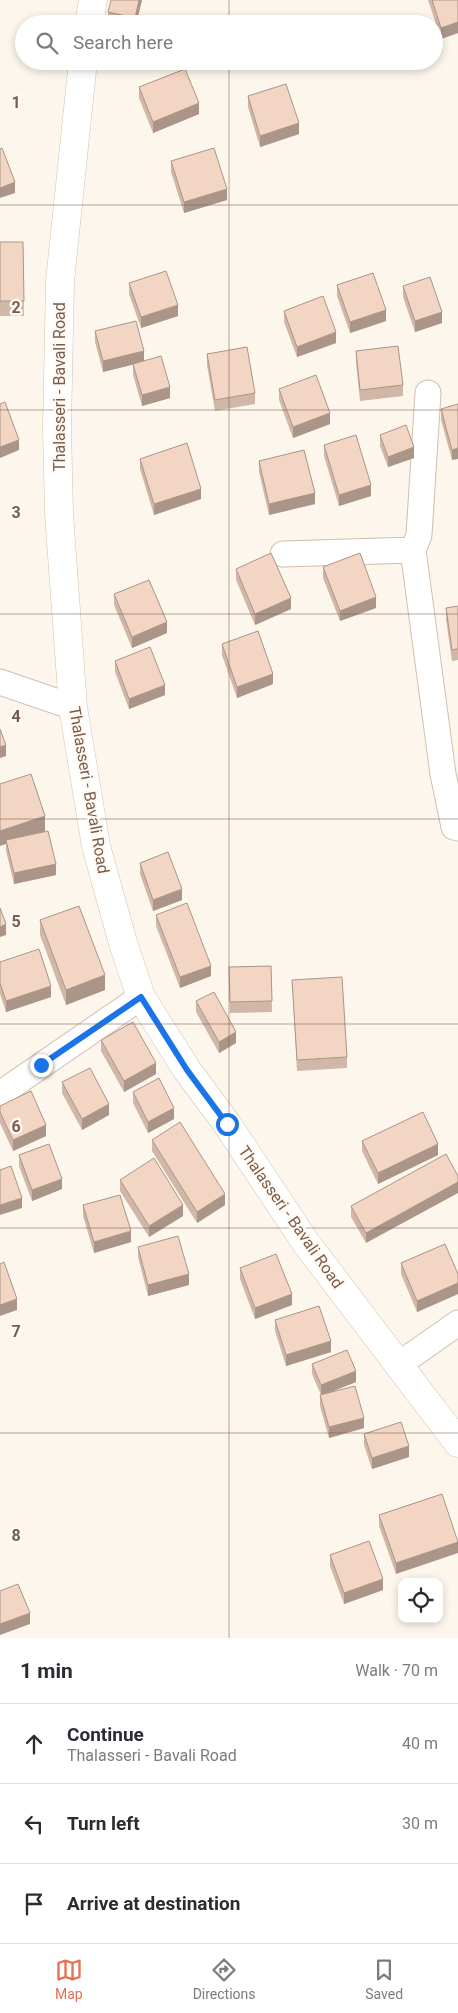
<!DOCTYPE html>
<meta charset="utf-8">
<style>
:root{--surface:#fff;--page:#f7f7f7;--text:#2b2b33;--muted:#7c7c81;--line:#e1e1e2;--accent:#e76f51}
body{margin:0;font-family:Roboto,sans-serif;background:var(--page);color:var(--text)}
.controls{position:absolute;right:15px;bottom:15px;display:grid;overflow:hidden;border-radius:10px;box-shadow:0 2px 8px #0003}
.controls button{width:45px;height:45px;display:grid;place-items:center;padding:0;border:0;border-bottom:1px solid var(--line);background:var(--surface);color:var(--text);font:25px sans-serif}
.stop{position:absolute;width:15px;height:15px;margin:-11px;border:4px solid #1a73e8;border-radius:50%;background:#fff}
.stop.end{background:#1a73e8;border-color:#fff;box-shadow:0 1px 5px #0008}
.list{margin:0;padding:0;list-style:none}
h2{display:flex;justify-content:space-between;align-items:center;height:65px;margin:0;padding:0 20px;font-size:21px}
h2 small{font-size:16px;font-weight:400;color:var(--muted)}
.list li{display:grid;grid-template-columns:32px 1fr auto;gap:15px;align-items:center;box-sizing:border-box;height:80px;padding:0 20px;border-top:1px solid var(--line)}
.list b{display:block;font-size:19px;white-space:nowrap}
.list p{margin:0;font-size:16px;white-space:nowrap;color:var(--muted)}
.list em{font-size:16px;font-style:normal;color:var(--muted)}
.icon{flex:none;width:28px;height:28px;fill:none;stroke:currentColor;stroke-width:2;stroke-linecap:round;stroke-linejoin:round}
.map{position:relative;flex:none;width:458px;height:1638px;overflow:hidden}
.search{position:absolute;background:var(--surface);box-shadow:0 2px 8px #0003;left:15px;right:15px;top:15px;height:55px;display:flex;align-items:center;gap:12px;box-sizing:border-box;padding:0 18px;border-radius:28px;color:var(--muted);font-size:19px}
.sheet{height:305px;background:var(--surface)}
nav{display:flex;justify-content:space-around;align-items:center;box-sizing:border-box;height:70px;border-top:1px solid var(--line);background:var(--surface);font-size:14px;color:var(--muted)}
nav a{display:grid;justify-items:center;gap:2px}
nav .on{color:var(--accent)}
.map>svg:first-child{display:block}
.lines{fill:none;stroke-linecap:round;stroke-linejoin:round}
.minor-casing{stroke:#d1beb0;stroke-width:27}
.secondary-casing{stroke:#d6c0b0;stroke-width:29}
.minor{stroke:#fff;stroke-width:25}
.secondary{stroke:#fff;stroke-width:28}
.wall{fill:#d1b7a8}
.shaded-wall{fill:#aa9588}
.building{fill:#f3d5c3;stroke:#aa9588}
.route{stroke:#1a73e8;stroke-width:6}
.grid{fill:none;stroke:#7a5c4d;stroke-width:1;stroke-opacity:0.55}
.labels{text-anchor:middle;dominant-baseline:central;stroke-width:5;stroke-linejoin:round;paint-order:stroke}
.street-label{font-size:16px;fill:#7a5c4d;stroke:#fffaf3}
.grid-label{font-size:16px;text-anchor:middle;font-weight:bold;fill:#7a5c4d;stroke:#fffaf3;stroke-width:5;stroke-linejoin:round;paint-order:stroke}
</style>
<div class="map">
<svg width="458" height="1638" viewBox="0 0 458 1638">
<rect width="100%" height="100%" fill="#fdf6ec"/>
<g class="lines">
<g class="minor-casing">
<path id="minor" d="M428 393 419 535 413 550 443 774 454 827 458 828
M283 554 413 550
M0 682 73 707
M0 1094 141 997
M398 1365 458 1323"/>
</g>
<g class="secondary-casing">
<path id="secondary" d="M89 24 93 0
M83 61 60 281 57 427 59 514 73 707 96 846 123 943 141 997 187 1070 227 1124 306 1243 458 1443"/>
</g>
<use href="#minor" class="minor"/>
<use href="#secondary" class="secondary"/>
</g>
<path class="wall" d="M142 0 136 24H113L108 23V12Z
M428 0H458V33L441 39Z
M139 87 199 114 153 133 139 98Z
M248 96 299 134 260 147 248 107Z
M171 161 227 200 184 213 171 172Z
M0 242H23L24 316H0Z
M129 283 178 316 141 328 129 294Z
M337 285 386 321 350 333 337 296Z
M403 286 442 323 415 332 403 297Z
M284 311 336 343 297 357 284 322Z
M95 331 144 361 170 398 142 406 133 375V364L103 372 95 342Z
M356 351 403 385V396L360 401 356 362Z
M207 354 255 393V404L215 411 207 365Z
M279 389 330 424 293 438 279 400Z
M458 404 452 460 441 420V409Z
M380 435 414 458 388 467 380 446Z
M324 445 371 496 339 506 324 456Z
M140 459 201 499 154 515 140 469Z
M259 461 315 504 269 515 259 472Z
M323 567 376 608 340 621 323 578Z
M236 569 291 609 255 625 236 580Z
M114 594 167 633 132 648 114 605Z
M458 606V660L452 661 446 619V608Z
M222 644 273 684 237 698 222 655Z
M115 661 165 695 129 709 115 672Z
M0 784 45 831 56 875 14 884 6 851V844Z
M140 863 182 900 153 911 140 874Z
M156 915 211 976 180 988 156 926Z
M40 920 105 990 66 1005 40 935Z
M0 962 51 997 6 1012 0 994Z
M271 966 272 1012 230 1013 229 967Z
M292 980 347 1057V1068L297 1071Z
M196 1001 236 1043 219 1053 196 1012Z
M101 1040 156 1074 124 1092 101 1051Z
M62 1082 109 1115 82 1130 62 1093Z
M133 1092 174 1119 148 1133 133 1103Z
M0 1106 46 1136 13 1151 0 1123Z
M152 1140 225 1205 197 1223 152 1151Z
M362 1141 438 1155 378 1184 362 1151Z
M19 1155 62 1189 32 1201 19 1166Z
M458 1176 366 1243 351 1217V1206Z
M120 1180 183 1216 149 1237 120 1191Z
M83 1205 131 1242 94 1253 83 1216Z
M138 1247 189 1285 148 1296 138 1257Z
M401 1263 458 1274V1294L417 1312 401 1274Z
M240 1268 292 1305 255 1319 240 1279Z
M275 1320 331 1352 286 1366 275 1331Z
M312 1364 356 1382 325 1394 364 1428 329 1438 320 1406V1395H321L312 1374Z
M364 1434 409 1457 372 1469 364 1445Z
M442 1494 396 1574 379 1526V1515Z
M330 1555 383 1590 344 1604 330 1566Z"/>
<path class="shaded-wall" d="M139 0H142L136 24H135V18Z
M458 22V33L441 39V28Z
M199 103V114L153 133V122Z
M299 123V134L260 147V136Z
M15 182V193L0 198V188Z
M227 189V200L184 213V202Z
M178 305V316L141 328V317Z
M386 310V321L350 333V322Z
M442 312V323L415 332V321Z
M336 332V343L297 357V347Z
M144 351V362L103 372V361Z
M170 387V398L142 406V395Z
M330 413V424L293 438V427Z
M19 440V450L0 458V447Z
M414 447V458L388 467V457Z
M458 448V459L452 460V450Z
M371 485V496L339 506V495Z
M201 489V499L154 515V504Z
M315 493V504L269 515V504Z
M376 597V608L340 621V611Z
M291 598V609L255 625V614Z
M167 622V633L132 648V637Z
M273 674V684L237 698V687Z
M165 685V695L129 709V699Z
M6 745V756L0 758V747Z
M45 816V831L6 840V844L0 846V831Z
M56 864V875L14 884V873Z
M182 889V900L153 911V900Z
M6 924V935L0 937V927Z
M211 966V976L180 988V977Z
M105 975V990L66 1005V990Z
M51 986V997L6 1012V1001Z
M236 1032V1043L219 1053V1042Z
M156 1063V1074L124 1092V1081Z
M109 1104V1115L82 1130V1119Z
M174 1108V1119L148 1133V1122Z
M46 1125V1136L13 1151V1140Z
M438 1144V1155L378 1184V1173Z
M62 1179V1189L32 1201V1190Z
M458 1182V1193L366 1243V1233Z
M225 1194V1205L197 1223V1212Z
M22 1198V1208L0 1215V1205Z
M183 1205V1216L149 1237V1226Z
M131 1231V1242L94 1253V1242Z
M189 1274V1285L148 1296V1285Z
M458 1283V1294L417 1312V1301Z
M292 1294V1305L255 1319V1308Z
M17 1299V1310L0 1316V1305Z
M331 1341V1352L286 1366V1355Z
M356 1371V1382L321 1396V1385Z
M364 1418V1428L329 1438V1427Z
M409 1446V1457L372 1469V1458Z
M458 1542V1553L396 1574V1563Z
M383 1579V1590L344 1604V1593Z
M30 1613V1624L0 1635V1624Z"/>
<path class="building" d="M111 0H139L135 18 108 12Z
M432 0H458V22L441 28Z
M185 69 199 103 153 122 139 87Z
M286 84 299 123 260 136 248 96Z
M2 148 15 182 0 188V149Z
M214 148 227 189 184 202 171 161Z
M0 242H23L24 301H0Z
M166 271 178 305 141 317 129 283Z
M373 273 386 310 350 322 337 285Z
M430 277 442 312 415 321 403 286Z
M323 296 336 332 297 347 284 311Z
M136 321 144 351 103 361 95 331Z
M398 346 403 385 360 390 356 351Z
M247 347 255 393 215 400 207 354Z
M161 356 170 387 142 395 133 364Z
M316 375 330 413 293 427 279 389Z
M5 402 19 440 0 447V404Z
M458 404V448L452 450 441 409Z
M406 425 414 447 388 457 380 435Z
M356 435 371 485 339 495 324 445Z
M187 443 201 489 154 504 140 459Z
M304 450 315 493 269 504 259 461Z
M271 553 291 598 255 614 236 569Z
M360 553 376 597 340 611 323 567Z
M149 580 167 622 132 637 114 594Z
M458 606V649L452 650 446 608Z
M258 631 273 674 237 687 222 644Z
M150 647 165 685 129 699 115 661Z
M0 729 6 745 0 747Z
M31 774 45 816 0 831V784Z
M48 831 56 864 14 873 6 840Z
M168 852 182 889 153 900 140 863Z
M187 903 211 966 180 977 156 915Z
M79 906 105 975 66 990 40 920Z
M0 908 6 924 0 927Z
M39 949 51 986 6 1001 0 983V962Z
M271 966 272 1001 230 1002 229 967Z
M342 977 347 1057 297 1060 292 980Z
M214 992 236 1032 219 1042 196 1001Z
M133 1022 156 1063 124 1081 101 1040Z
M90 1068 109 1104 82 1119 62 1082Z
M159 1078 174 1108 148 1122 133 1092Z
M31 1091 46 1125 13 1140 0 1112V1106Z
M423 1112 438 1144 378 1173 362 1141Z
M180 1122 225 1194 197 1212 152 1140Z
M49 1144 62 1179 32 1190 19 1155Z
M446 1154 458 1176V1182L366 1233 351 1206Z
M154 1158 183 1205 149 1226 120 1180Z
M11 1166 22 1198 0 1205V1170Z
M120 1195 131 1231 94 1242 83 1205Z
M178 1236 189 1274 148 1285 138 1247Z
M445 1244 458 1274V1283L417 1301 401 1263Z
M276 1254 292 1294 255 1308 240 1268Z
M4 1262 17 1299 0 1305V1264Z
M319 1306 331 1341 286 1355 275 1320Z
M347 1350 356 1371 321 1385 312 1364Z
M355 1386 364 1418 329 1427 320 1395Z
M401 1422 409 1446 372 1458 364 1434Z
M442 1494 458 1542 396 1563 379 1515Z
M369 1541 383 1579 344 1593 330 1555Z
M18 1584 30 1613 0 1624V1591Z"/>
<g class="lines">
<path class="route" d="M41 1065 141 997 187 1070 227 1124"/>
</g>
<path class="grid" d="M229 0V24M229 61V1638M0 205H458M0 410H458M0 614H458M0 819H458M0 1024H458M0 1228H458M0 1433H458"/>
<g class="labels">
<g class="street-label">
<text transform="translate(59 387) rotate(-90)">Thalasseri - Bavali Road</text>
<text transform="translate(89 790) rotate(80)">Thalasseri - Bavali Road</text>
<text transform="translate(291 1217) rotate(55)">Thalasseri - Bavali Road</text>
</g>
</g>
<g class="grid-label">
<text x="16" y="108">1</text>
<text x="16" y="313">2</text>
<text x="16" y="518">3</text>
<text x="16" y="722">4</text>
<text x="16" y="927">5</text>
<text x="16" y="1132">6</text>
<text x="16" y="1337">7</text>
<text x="16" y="1541">8</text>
</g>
</svg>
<div class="controls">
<button><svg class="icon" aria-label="locate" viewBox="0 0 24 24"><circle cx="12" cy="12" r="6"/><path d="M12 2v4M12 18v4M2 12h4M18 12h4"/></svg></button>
</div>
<div class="stop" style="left:227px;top:1124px"></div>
<div class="stop end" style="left:41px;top:1065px"></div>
<div class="search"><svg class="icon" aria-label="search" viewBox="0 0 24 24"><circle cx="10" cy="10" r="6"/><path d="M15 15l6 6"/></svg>Search here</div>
</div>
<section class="sheet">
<h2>1 min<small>Walk · 70 m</small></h2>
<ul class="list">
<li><svg class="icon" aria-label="ahead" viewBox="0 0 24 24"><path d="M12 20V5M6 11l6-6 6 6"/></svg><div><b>Continue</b><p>Thalasseri - Bavali Road</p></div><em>40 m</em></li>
<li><svg class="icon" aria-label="left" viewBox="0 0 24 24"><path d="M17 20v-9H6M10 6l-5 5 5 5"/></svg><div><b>Turn left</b></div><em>30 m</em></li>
<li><svg class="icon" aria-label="arrive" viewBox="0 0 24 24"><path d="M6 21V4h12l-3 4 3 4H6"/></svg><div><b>Arrive at destination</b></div></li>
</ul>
</section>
<nav>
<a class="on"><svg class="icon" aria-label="map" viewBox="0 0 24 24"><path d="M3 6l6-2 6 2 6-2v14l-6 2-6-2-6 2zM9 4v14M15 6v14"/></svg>Map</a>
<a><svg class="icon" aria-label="directions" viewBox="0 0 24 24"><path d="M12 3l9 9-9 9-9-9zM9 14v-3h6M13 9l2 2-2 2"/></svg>Directions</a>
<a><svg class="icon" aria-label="saved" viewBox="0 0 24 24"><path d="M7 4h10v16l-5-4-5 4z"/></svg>Saved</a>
</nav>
